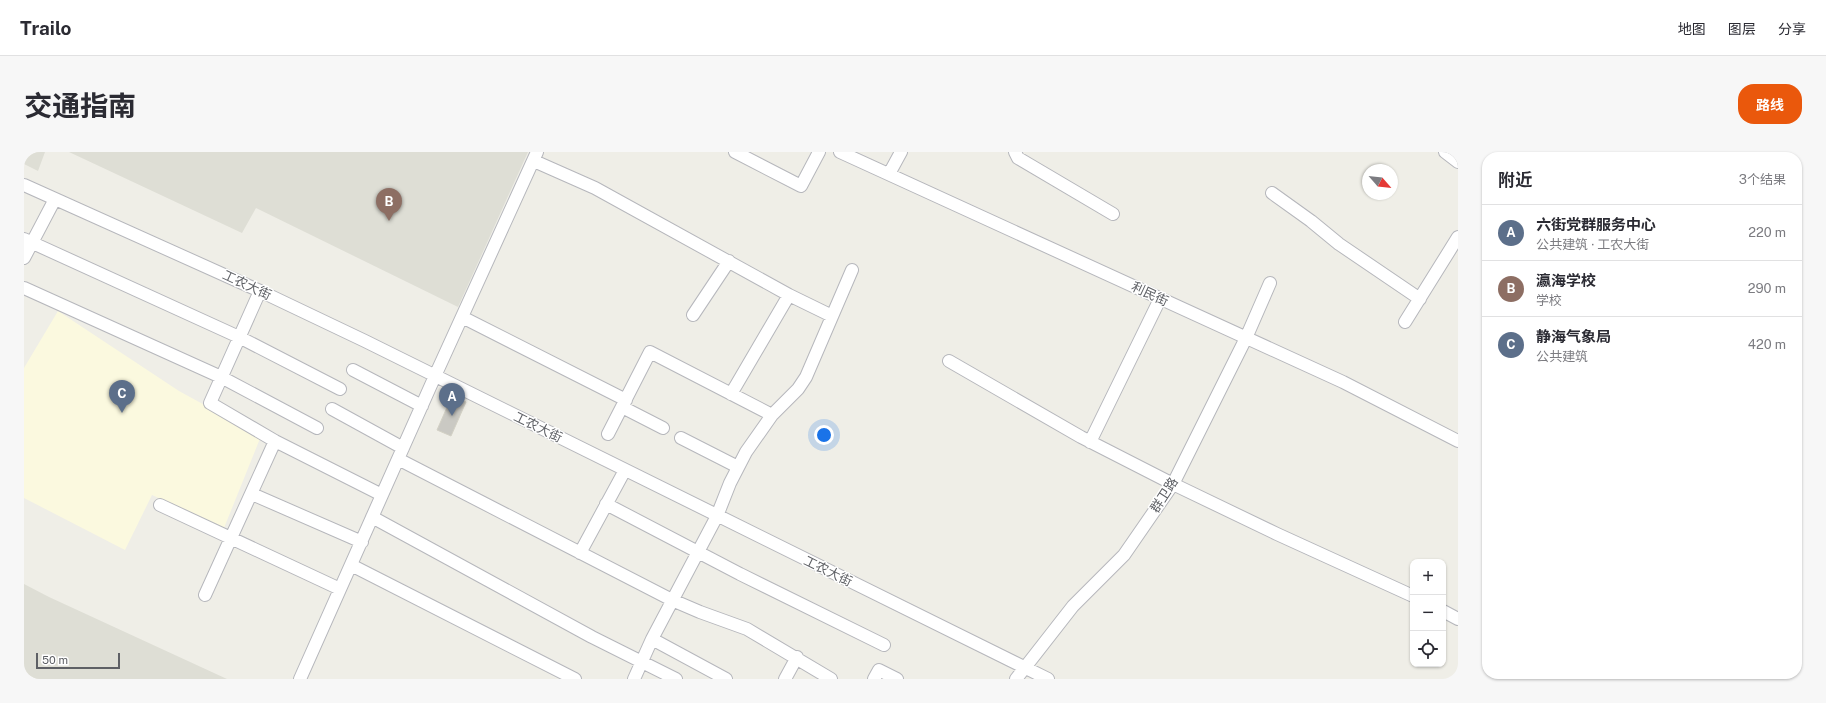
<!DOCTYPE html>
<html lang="zh">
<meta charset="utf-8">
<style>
:root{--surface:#fff;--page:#f7f7f7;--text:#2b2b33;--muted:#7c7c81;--line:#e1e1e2;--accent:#ea580c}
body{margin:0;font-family:"Public Sans","Noto Sans SC",sans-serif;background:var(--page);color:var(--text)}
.controls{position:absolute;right:12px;bottom:12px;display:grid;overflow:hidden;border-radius:8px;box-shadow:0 1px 3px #0004}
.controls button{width:36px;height:36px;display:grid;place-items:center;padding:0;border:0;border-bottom:1px solid var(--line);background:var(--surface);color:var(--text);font:20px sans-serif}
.compass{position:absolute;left:1338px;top:12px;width:36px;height:36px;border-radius:50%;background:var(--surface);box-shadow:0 1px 3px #0004;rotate:118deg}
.scale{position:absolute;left:12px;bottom:10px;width:84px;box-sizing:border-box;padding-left:4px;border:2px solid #5e6065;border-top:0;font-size:11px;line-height:14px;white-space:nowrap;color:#5e6065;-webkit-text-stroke:3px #fff;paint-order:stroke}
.you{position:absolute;left:800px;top:283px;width:14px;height:14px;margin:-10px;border:3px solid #fff;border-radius:50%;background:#1a73e8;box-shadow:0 0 0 6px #1a73e833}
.badge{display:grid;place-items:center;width:26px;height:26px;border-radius:50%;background:var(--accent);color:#fff;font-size:13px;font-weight:700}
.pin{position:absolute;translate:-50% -33px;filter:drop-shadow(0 1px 2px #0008)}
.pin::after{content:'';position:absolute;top:21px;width:14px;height:12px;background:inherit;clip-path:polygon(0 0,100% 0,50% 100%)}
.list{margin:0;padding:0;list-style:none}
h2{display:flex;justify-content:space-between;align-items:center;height:52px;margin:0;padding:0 16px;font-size:17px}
h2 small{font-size:13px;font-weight:400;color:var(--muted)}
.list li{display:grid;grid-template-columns:26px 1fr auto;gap:12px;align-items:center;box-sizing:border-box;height:56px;padding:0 16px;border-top:1px solid var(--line)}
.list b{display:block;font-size:15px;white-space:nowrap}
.list p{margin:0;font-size:13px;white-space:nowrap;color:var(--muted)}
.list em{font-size:13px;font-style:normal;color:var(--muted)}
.icon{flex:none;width:22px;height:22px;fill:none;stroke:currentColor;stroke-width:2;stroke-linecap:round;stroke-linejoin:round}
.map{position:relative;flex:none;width:1434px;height:527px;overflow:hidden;border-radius:16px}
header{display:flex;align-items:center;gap:24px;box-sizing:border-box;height:56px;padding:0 20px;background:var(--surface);border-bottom:1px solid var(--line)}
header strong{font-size:19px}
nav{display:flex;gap:22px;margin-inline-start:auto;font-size:14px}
.intro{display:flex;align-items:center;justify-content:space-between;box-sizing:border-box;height:96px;padding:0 24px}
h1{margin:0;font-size:28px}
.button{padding:10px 18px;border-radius:16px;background:var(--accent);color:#fff;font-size:14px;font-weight:700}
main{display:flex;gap:24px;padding:0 24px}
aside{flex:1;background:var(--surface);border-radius:16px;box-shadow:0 1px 3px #0004}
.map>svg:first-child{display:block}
.commercial{fill:#fbf9df}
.education{fill:#deded5}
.building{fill:#cac9c3;stroke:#d3d1c5}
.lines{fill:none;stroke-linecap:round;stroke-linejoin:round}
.minor-casing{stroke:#b6b7bc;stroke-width:14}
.minor{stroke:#fff;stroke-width:12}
.labels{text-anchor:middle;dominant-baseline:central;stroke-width:3;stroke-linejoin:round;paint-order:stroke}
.street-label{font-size:13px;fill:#5e6065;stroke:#fff}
</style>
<header>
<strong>Trailo</strong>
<nav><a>地图</a><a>图层</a><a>分享</a></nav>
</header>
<div class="intro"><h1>交通指南</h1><a class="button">路线</a></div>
<main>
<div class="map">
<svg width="1434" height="527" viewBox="0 0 1434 527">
<rect width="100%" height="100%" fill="#efeee7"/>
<path class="commercial" d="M34 159 155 239 237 284 200 376 128 343 101 398 0 346V216Z"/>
<path class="education" d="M0 0H21L14 19 0 12Z
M45 0H504L434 155 232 56 218 81Z
M0 432 25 445 203 527H0Z"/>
<path class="building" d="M428 244 442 250 427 284 413 278Z"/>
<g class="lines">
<g class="minor-casing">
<path id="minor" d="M711 0 777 34 795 0
M816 0 1319 230 1434 289
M991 0 994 6 1089 62
M1421 0 1434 10
M510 9 571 36 765 143 808 164
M865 22 877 0
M0 33 236 139 341 189 1024 527
M1248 41 1287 69 1315 92 1396 147
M0 87 215 185 316 237
M0 106 31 47
M0 136 197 225 293 276
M236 139 186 251 251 289 358 343
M669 163 705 109
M438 165 602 248
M1381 170 1434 85
M925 209 1057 285 1149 332 1253 382 1389 444
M329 218 398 254
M707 242 765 143
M598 255 639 276
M308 257 379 296
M584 282 626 200 748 263
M657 286 714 315
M1066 290 1136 147
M374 307 648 448 676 460 723 477 807 527
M228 342 338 390
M582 352 716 422 860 493
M136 353 316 437
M348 365 568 485 652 527
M556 401 601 318
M327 413 551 527
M181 443 251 289
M1419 459 1434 467
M628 487 702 527
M276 527 411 224 513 0
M610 527 628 487 693 364 706 331 722 300 748 263 774 237 782 225 828 118
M761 527 773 505
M850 527 855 518 873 527
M992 527 1049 454 1100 403 1149 332 1222 186 1246 131"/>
</g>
<use href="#minor" class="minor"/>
</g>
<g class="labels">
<g class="street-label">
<text transform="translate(223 133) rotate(25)">工农大街</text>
<text transform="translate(1126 142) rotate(25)">利民街</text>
<text transform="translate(514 275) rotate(26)">工农大街</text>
<text transform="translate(1140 343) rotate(-57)">群卫路</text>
<text transform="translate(804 419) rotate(26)">工农大街</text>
</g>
</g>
</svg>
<div class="controls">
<button>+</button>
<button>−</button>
<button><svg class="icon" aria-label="locate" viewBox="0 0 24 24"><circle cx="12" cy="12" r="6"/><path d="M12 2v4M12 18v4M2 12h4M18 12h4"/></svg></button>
</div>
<svg class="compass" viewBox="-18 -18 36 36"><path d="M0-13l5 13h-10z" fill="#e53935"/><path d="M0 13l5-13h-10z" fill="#7c7c81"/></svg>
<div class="scale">50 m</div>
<div class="you"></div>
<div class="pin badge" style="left:428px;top:264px;background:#5c6f8a">A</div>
<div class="pin badge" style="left:365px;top:69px;background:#8d6e63">B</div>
<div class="pin badge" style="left:98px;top:261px;background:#5c6f8a">C</div>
</div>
<aside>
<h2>附近<small>3个结果</small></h2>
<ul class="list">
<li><span class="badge" style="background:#5c6f8a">A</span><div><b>六街党群服务中心</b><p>公共建筑 · 工农大街</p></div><em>220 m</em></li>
<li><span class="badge" style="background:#8d6e63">B</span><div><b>瀛海学校</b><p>学校</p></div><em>290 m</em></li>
<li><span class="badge" style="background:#5c6f8a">C</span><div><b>静海气象局</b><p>公共建筑</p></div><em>420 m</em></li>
</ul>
</aside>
</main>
